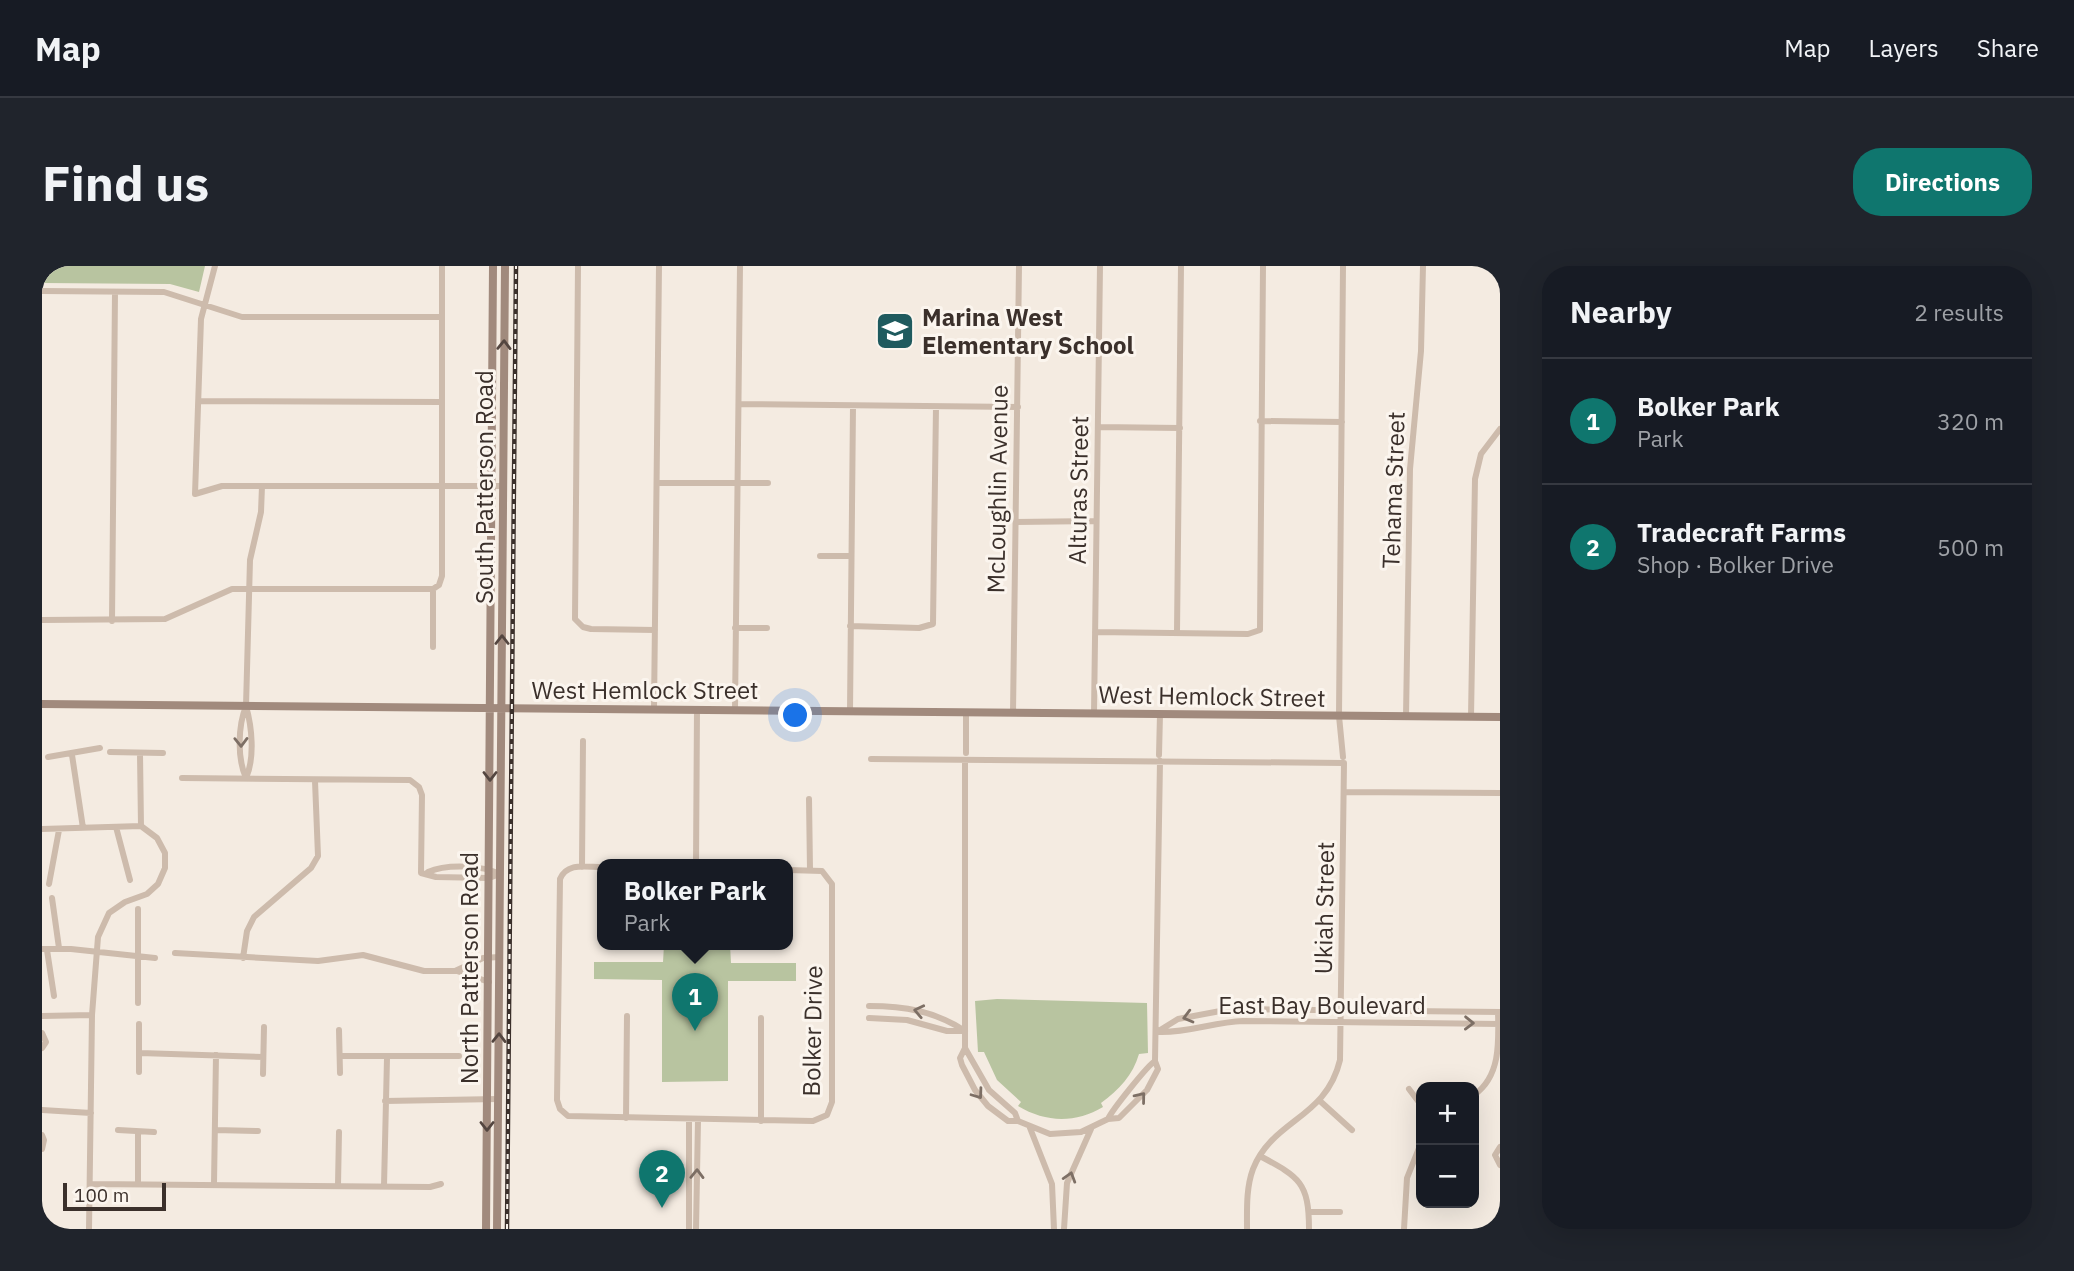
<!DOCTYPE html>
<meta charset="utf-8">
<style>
:root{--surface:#171b24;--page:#20242c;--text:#f1f3f6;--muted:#9ea1a6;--line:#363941;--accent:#0f766e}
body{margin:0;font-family:"IBM Plex Sans",sans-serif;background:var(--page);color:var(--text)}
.controls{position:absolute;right:21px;bottom:21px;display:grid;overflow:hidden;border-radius:14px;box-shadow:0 7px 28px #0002}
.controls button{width:63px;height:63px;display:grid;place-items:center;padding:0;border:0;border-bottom:2px solid var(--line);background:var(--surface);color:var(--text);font:35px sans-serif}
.scale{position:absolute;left:21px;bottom:18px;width:103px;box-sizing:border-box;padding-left:7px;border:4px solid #3b302b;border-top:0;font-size:19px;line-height:24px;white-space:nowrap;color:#3b302b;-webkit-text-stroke:5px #fbf5ee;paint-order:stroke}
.you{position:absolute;left:754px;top:450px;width:24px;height:24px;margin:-18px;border:5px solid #fff;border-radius:50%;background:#1a73e8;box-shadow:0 0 0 10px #1a73e833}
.badge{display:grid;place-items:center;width:46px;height:46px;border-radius:50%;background:var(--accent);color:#fff;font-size:23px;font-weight:700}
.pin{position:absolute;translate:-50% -58px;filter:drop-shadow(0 2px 4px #0008)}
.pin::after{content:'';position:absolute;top:37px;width:24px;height:21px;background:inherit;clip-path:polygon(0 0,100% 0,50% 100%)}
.popup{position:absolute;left:555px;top:593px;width:196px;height:91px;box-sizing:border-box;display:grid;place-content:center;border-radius:14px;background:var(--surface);filter:drop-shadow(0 2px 5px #0005);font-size:23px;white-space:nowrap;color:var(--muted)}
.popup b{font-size:26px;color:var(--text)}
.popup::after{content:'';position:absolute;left:50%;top:100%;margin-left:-14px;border:14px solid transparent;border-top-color:var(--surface)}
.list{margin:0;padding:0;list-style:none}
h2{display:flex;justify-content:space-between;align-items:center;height:91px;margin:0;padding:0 28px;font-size:30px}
h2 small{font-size:23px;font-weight:400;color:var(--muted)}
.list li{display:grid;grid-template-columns:46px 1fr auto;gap:21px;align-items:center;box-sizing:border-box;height:126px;padding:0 28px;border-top:2px solid var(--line)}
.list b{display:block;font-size:26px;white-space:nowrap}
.list p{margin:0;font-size:23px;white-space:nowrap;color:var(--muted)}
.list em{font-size:23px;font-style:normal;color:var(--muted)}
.map{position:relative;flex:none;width:1458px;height:963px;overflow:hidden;border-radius:28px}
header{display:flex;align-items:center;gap:42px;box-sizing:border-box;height:98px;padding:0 35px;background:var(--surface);border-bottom:2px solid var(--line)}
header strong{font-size:33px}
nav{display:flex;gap:38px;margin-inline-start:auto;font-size:24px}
.intro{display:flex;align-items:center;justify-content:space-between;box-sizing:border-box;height:168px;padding:0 42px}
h1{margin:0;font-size:49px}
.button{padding:18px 32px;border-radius:28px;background:var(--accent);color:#fff;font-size:24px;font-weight:700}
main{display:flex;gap:42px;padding:0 42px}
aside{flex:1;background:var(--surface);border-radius:28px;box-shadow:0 7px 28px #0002}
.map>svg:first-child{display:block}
.green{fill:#b8c4a0}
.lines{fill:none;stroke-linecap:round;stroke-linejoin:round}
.street{stroke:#cdbbac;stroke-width:6}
.secondary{stroke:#a18a7d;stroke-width:8}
.rail-casing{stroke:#3b302b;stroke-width:4.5}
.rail{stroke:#fbf5ee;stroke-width:2;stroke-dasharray:5;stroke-linecap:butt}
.oneway{stroke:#544640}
.oneway2{stroke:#7d6f65}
.labels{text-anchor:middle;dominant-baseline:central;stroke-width:6;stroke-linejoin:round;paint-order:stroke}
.poi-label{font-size:24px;font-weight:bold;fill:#3b302b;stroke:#fbf5ee;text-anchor:start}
.street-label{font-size:24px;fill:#3b302b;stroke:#fbf5ee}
</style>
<header>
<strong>Map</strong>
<nav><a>Map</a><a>Layers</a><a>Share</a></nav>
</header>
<div class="intro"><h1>Find us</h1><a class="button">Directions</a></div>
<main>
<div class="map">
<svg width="1458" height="963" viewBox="0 0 1458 963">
<rect width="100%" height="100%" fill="#f4ebe1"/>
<path class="green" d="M0 0H163L157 26 128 18 0 17Z
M622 679H688L689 697H754V715H686V815L620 816V714L552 713V696H621Z
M955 733 1105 737 1106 787 1097 788C1091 809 1077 824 1059 837L1061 841C1034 857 1004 857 976 840L979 836 955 814 942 786H936L933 735Z"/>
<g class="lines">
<path class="street" d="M173 0 159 53 153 228 180 220H461
M536 0 533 353 541 361 549 363 613 364
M0 25 122 26 200 51H400
M157 135 399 136
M698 138 976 141
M1218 155 1300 156
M1056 161 1138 162
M615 217H726
M974 256 1054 255
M778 290H809
M0 354 123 353 190 323H391
M70 355 73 26
M808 360 877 362 891 358 894 141
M693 362H725
M1053 366 1206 368 1218 364 1221 0
M1135 366 1139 0
M391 381V323L397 319 400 310V0
M204 440C196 460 195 492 204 512
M612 443 617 0
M693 443 698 0
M808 445 811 140
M971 447 977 0
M1052 448 1058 0
M1364 451 1368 203 1379 85 1381 0
M1429 451 1433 213 1439 188 1458 163
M68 486 121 487
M924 487V447
M98 488 99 560
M30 489 41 562
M1117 489 1118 448
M6 491 58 482
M1301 491 1297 450 1301 0
M829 493 1302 497 1298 794C1284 853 1231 853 1211 903 1204 922 1205 943 1205 963
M923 494V782L918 792 920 799 933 824 946 840 966 855H976L1008 868 1039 866 1066 853 1077 852 1105 824 1116 803 1113 795 1118 495
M140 512 368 514 377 521 380 529 379 607 394 611 447 612 458 608
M204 512C213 492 210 461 204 440L208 294 219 246 220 220
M1303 526 1458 527
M767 533 768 604
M74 561 88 614
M0 563 99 560 115 572 123 587V602L116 618 105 628 83 636 67 647 56 671 50 749 47 963
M654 599 655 443
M540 601 541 475
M560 601C544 601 525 596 518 613L515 834 518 843 526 850 771 855 785 849 790 836V618L780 605 746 604
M386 606C404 598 440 599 458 608
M7 618 17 564
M10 632 17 682
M0 683H29L113 692
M5 684 12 730
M133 687 276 695 321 689 382 705H413L441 692 457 691
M201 692 205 665 212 651 269 602 276 590 273 515
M415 705 447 716
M96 737V643
M827 740C862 740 893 745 923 765
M0 750 50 749
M719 752V855
M827 752 865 754 905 765H922
M297 764 298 807
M1115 766 1136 753 1189 743 1458 746
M1117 766C1146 767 1172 756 1201 755L1458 758
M0 767 4 776 0 782
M923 782 947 824 973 847 976 855
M98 787 221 791
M299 790H417
M97 806V758
M221 808 222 761
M1367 823 1379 839
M1432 829C1458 811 1457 778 1456 746
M343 835 456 833
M1278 835 1310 864
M0 844 49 847
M584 852 585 750
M1066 853C1070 844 1106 799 1113 795
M647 854V963
M988 862 1010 918 1012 963
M76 864 112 866
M173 864 216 865
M0 869 2 874 0 883
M1458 881 1453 889 1458 899
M1218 890C1257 911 1267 916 1267 963
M96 917V866
M49 918 388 921 399 918
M172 918 174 789
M296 919 297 866
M342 920 345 792
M1267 946H1298
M654 963 656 854
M1022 963 1025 917 1049 863
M1362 963 1365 912 1379 877"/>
<path class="secondary" d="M0 438 1458 451
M444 963 451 0
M455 963 463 0"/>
<g class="rail-casing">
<path id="rail" d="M465 963 474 0"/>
</g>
<use href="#rail" class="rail"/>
</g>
<defs><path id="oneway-chevron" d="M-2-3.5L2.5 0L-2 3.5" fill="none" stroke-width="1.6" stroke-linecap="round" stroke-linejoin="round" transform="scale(1.75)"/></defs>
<g class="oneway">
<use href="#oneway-chevron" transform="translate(462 79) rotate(-89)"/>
<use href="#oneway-chevron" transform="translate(460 374) rotate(-90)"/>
<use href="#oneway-chevron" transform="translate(448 510) rotate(90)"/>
<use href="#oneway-chevron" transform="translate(457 772) rotate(-89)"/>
<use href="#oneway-chevron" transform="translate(445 860) rotate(90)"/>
</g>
<g class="oneway2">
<use href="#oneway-chevron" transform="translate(199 476) rotate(89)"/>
<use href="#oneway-chevron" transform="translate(877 745) rotate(-168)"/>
<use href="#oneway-chevron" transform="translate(1146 751) rotate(165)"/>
<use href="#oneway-chevron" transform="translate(1427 757) rotate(1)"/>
<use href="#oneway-chevron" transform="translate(936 828) rotate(54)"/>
<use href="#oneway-chevron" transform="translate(1099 831) rotate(-51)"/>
<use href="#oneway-chevron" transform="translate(655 908) rotate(-89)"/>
<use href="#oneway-chevron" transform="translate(1028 911) rotate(-73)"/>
</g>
<defs>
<g id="school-square" transform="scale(2.0125)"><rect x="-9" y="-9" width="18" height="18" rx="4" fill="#1f5a5e" stroke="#fbf5ee"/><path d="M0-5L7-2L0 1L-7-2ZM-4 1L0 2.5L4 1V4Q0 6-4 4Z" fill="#fff"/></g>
</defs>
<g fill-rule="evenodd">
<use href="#school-square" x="853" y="65"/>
</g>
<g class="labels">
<g class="poi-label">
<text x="880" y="51">Marina West<tspan x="880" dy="28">Elementary School</tspan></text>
</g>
<g class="street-label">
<text transform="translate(442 221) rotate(-90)">South Patterson Road</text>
<text transform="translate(955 223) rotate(-89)">McLoughlin Avenue</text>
<text transform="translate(1036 224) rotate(-89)">Alturas Street</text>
<text transform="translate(1351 224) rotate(-88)">Tehama Street</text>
<text x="603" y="424">West Hemlock Street</text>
<text transform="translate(1170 430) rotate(1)">West Hemlock Street</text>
<text transform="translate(1282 642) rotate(-89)">Ukiah Street</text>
<text transform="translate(427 702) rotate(-90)">North Patterson Road</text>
<text x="1280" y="739">East Bay Boulevard</text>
<text transform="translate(770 765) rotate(-89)">Bolker Drive</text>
</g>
</g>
</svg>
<div class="controls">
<button>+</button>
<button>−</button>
</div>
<div class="scale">100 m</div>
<div class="you"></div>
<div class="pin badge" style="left:653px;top:765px">1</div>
<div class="popup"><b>Bolker Park</b>Park</div>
<div class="pin badge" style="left:620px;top:942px">2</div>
</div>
<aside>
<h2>Nearby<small>2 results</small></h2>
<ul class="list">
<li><span class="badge">1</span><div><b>Bolker Park</b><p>Park</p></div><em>320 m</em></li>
<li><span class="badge">2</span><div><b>Tradecraft Farms</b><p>Shop · Bolker Drive</p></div><em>500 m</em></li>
</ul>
</aside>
</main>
